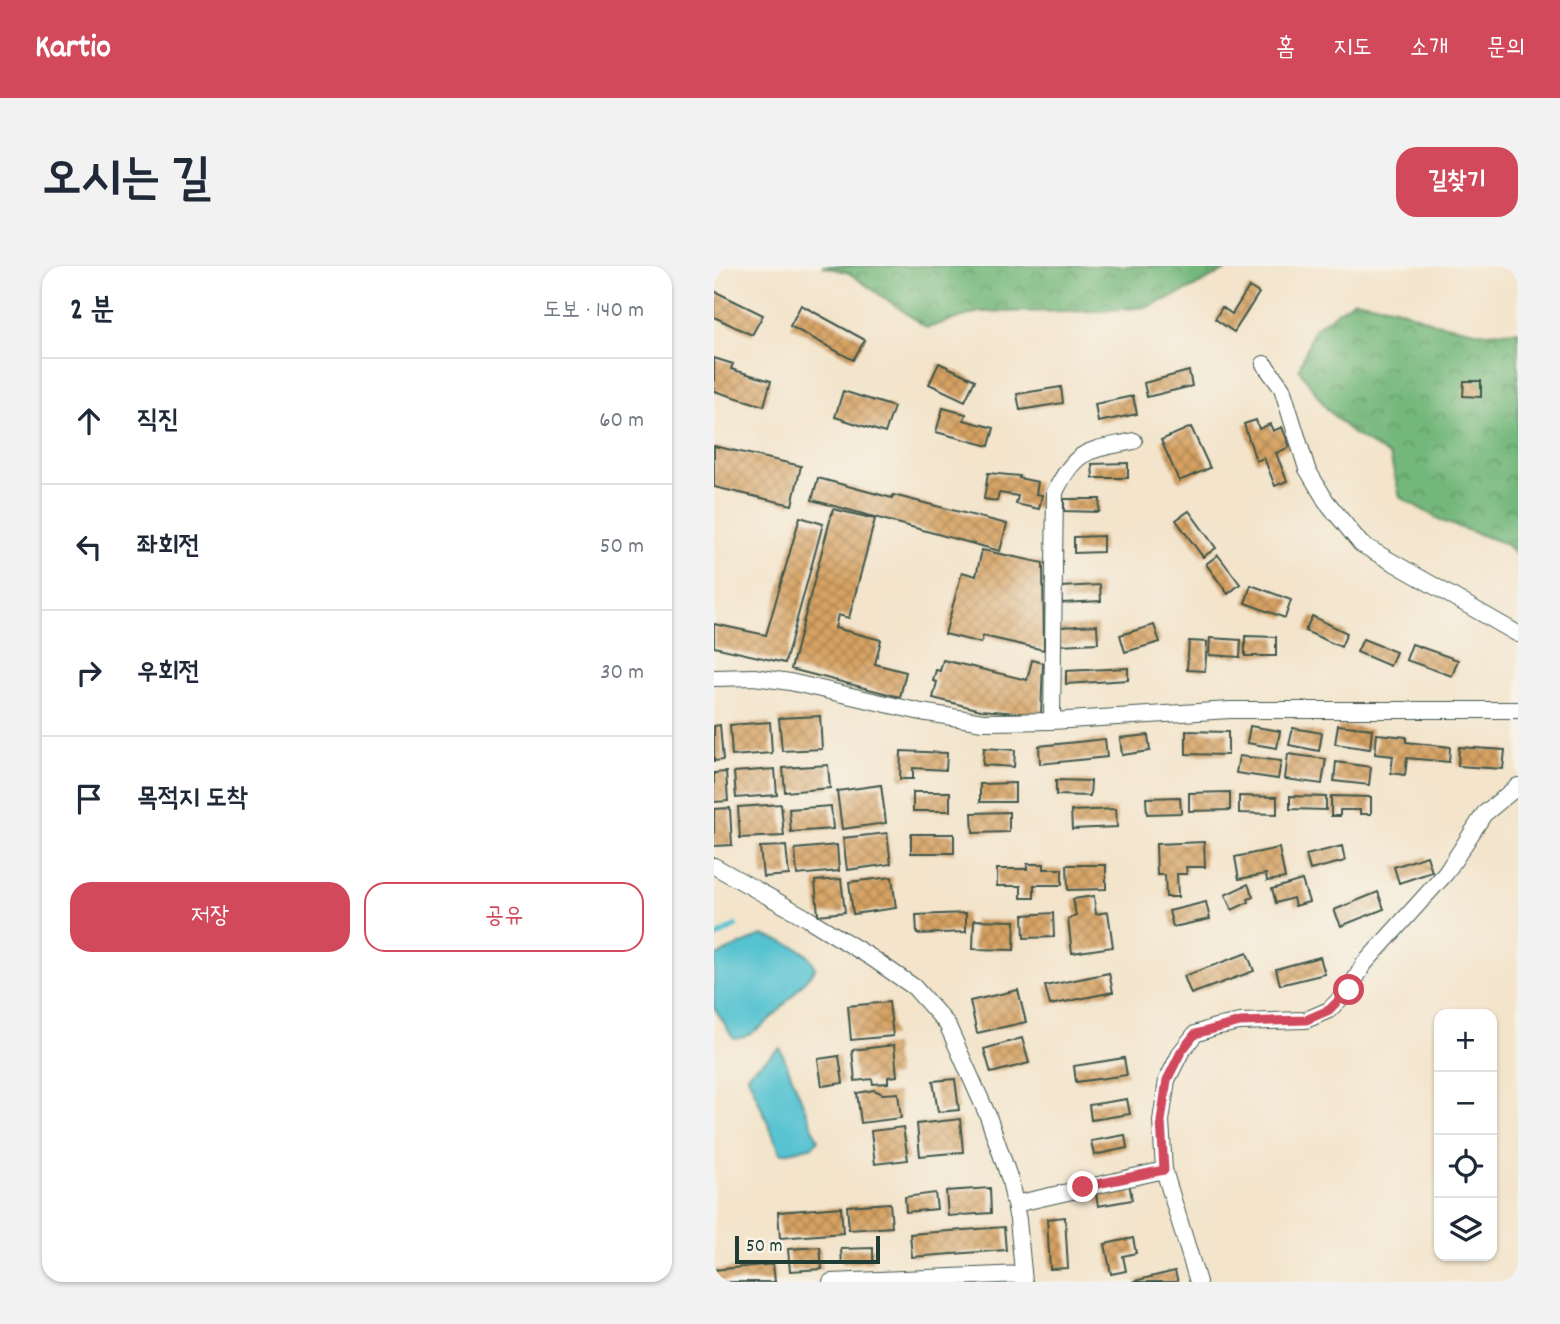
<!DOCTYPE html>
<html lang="ko">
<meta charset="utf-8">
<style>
:root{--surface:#fff;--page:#f2f2f3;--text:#1f2937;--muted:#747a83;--line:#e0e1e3;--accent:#d1495b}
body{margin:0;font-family:Dekko,"Poor Story",sans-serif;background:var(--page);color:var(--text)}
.controls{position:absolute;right:21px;bottom:21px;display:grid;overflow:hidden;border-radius:14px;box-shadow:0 2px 5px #0004}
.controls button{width:63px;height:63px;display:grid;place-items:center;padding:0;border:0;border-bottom:2px solid var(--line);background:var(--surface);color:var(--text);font:35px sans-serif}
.scale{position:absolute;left:21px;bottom:18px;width:145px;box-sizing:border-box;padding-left:7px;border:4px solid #1f3d34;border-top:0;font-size:19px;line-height:24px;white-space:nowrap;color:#1f3d34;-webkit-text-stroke:5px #f7f3e8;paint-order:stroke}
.stop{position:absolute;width:21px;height:21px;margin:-16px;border:5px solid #d1495b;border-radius:50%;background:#fff}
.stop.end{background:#d1495b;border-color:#fff;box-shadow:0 2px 7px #0008}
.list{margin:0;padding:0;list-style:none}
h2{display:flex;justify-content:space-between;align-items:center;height:91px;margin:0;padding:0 28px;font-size:30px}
h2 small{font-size:23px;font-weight:400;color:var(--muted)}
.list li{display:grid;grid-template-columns:46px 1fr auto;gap:21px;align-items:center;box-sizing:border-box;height:126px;padding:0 28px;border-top:2px solid var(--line)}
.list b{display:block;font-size:26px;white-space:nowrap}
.list em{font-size:23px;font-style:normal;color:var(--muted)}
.actions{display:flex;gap:14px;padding:21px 28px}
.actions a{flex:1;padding:16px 0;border:2px solid var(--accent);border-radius:21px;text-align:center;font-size:24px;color:var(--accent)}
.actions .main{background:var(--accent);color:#fff}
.icon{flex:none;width:38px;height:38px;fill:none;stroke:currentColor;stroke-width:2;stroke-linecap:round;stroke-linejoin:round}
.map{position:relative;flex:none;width:804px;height:1016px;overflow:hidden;border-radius:21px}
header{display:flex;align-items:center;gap:42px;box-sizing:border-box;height:98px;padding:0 35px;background:var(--accent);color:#fff}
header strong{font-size:33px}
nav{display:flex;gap:38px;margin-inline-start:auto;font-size:24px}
.intro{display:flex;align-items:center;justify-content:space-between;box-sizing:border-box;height:168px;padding:0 42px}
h1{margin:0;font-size:49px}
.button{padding:18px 32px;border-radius:21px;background:var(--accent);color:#fff;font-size:24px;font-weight:700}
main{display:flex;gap:42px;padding:0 42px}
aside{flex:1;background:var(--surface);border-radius:21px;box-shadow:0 2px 5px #0004}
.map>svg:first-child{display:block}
.forest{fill:url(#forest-crowns);stroke:#497a57;stroke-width:2}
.water{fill:#57c3d1;stroke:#3b8082;stroke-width:2}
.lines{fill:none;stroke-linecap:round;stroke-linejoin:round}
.stream{stroke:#57c3d1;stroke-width:6}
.building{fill:url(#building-cross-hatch)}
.street-casing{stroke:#3f564b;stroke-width:18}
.street{stroke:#fff;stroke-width:16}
.route{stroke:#d1495b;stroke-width:9}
</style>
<header>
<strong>Kartio</strong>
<nav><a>홈</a><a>지도</a><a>소개</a><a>문의</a></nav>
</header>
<div class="intro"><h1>오시는 길</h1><a class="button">길찾기</a></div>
<main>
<aside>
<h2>2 분<small>도보 · 140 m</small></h2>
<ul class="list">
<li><svg class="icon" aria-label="ahead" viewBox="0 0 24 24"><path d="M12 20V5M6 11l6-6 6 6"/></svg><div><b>직진</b></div><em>60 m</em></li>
<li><svg class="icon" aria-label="left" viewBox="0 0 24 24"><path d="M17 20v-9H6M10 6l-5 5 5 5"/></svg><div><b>좌회전</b></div><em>50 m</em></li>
<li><svg class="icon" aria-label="right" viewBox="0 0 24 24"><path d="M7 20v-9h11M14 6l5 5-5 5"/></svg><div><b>우회전</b></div><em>30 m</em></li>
<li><svg class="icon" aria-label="arrive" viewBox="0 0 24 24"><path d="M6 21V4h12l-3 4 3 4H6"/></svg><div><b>목적지 도착</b></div></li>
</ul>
<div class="actions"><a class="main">저장</a><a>공유</a></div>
</aside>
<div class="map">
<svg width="804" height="1016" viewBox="0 0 804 1016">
<defs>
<pattern id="forest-crowns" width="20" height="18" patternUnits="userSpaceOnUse" patternTransform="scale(1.75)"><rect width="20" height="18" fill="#73b77a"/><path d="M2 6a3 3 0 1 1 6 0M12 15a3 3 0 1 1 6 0" fill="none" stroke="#5e9665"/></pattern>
<pattern id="building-cross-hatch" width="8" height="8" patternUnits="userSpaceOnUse" patternTransform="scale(1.75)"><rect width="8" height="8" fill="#d7a262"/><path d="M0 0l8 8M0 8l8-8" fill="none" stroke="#ae8552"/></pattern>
</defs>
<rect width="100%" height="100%" fill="#f7f3e8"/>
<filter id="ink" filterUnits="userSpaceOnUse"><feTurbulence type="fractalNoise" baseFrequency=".0143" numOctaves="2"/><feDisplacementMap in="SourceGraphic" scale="14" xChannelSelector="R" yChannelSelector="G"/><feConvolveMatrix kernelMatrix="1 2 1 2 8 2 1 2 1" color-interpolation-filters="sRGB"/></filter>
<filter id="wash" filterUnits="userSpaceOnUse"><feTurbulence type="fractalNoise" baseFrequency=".00686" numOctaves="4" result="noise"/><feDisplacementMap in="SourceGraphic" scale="28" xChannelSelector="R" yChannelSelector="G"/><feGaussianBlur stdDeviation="1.57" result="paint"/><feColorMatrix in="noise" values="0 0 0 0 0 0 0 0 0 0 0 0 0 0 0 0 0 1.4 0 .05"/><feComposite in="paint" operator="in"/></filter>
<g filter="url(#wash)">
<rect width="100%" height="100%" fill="#f3e4cb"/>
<path class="forest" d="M108 0H519L474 24 433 41 385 45 265 46 213 62 135 7Z
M640 34 682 42 721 57 772 67 804 65V289L790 277 730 256 686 231 676 190 638 167 613 143 585 103 600 63Z"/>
<path class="water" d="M48 669C67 676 97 681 101 703 83 723 48 772 20 773L0 741V691Z
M66 782 104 874 99 880 67 888 33 808Z"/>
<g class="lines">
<path class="stream" d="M0 672 21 660"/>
</g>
<g id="blocks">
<path class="building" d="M535 21 545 27 520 66 501 53 508 41 518 48Z
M0 25 49 49 38 69 0 51Z
M87 39 151 74 139 94 76 60Z
M0 92 19 98 17 103 57 115 50 140 0 125Z
M225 97 261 114 251 135 215 118Z
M475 105 478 120 433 131 430 117Z
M750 115H767V131L749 130Z
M347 121 349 137 306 144 303 128Z
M129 125 180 141 171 167 121 151Z
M419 130 423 148 384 156 381 138Z
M229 142 252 148 250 154 280 162 275 180 222 166Z
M542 154 545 163 556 158 559 165 568 161 576 181 562 187 573 215 561 220 550 192 542 195 530 158Z
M477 161 496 202 465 215 447 174Z
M0 180 87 200 78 239 0 221Z
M414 197V212H379L378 198Z
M274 207 306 210 305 212 324 216 322 228 328 229 325 243 302 238 304 230 285 227 283 235 270 233Z
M104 212 178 232 179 229 293 258 286 285 98 234Z
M350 233H386L385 246 350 245Z
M119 243 161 253 135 352 124 349 121 362 167 374 161 398 192 406 186 431 77 403Z
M475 245 502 282 489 291 462 254Z
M86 251 109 258 71 397 0 381V358L52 369Z
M389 270V286L360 287V271Z
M268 284 329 297 330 384 269 370 267 377 231 368 248 306 262 310Z
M504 289 526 318 514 328 492 298Z
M386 319 387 335 348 337 347 321Z
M537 319 577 334 571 352 531 337Z
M598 350 633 367 627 381 591 365Z
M383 359 384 377 346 379V361Z
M440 359 446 376 411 386 406 369Z
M531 370 562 371V390H531Z
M496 372 527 374 526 391 495 389Z
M649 373 682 386 676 400 643 386Z
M475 375 493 376 491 405 473 404Z
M698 378 744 394 738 410 692 394Z
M229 394 313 414 318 394 329 397 327 449 267 444 219 432 223 416 219 415 222 404 226 405Z
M414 402V414L352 418V405Z
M106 450 108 483 68 485 65 452Z
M56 456 58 487 18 490 16 459Z
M6 459 9 494 0 495V460Z
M624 459 658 463 656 483 621 478Z
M536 460 566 465 563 482 533 477Z
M579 462 608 467 605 485 575 479Z
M472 465 514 466V489L472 488Z
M663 468 692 471V476L736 481 735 496 693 492 691 509 677 507 679 490 661 488Z
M434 469 436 485 408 489 406 472Z
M391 473 393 491 326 498 325 480Z
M745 481 791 484 789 503 744 500Z
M270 482 301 484 300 501 269 499Z
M187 485 233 487 232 504 199 502V513H186Z
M574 488 612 493 608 518 571 513Z
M525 490 567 495 564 513 522 507Z
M622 496 657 501 655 519 620 515Z
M114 499 116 522 71 526 69 502Z
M61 503 63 529 22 532 20 506Z
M12 506 14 535 0 536V507Z
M342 514 377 515 376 530 342 529Z
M301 517V536H266V518Z
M167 519 172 557 128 563 123 525Z
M199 526H236V545H199Z
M516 526V544L475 545V527Z
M525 530 563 531V548L525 547Z
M576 530 612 531V544L576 543Z
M617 530 657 531V548H646V544H626V550H617Z
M466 531 467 547 433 548 432 532Z
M67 538 70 570 26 572 24 541Z
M117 540 119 563 77 566 75 543Z
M16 542 18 579 0 580V543Z
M402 543 403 561 358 563 357 545Z
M295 546V566L259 567 258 547Z
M173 567 177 598 133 604 129 572Z
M197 568H240V587H197Z
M490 576 491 601H472L473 608H463L464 631H452L451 609H443L442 578Z
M123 579 125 605 83 609 81 583Z
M72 580 75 609 49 611 46 581Z
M628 580 631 595 596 604 592 589Z
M565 582 571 612 553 615 552 608 525 613 521 591Z
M713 590 718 606 685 617 680 601Z
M313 598H330V603H348V619H320V632H307V620H283V603H313Z
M353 599H392V623L354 624Z
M178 611 182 642 139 648 135 616Z
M127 613 131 646 104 649 101 615Z
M588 614 595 636 581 640 579 632 562 637 558 623Z
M534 618 539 631 534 633 535 636 518 644 511 629Z
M664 626 670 643 627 660 620 644Z
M380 630 382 648 394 646 399 681 358 687 354 653 362 650 359 633Z
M492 636 496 653 459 661 455 645Z
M252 647V666L203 668 202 649Z
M339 647 340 671 310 672 309 649Z
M260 654 301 655 300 684 259 683Z
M533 687 540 705 477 728 470 710Z
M606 691 611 708 566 719 562 703Z
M395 707 399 726 336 739 331 720Z
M304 724 312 756 263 767 256 735Z
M175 736 179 770 137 774 134 740Z
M308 772 315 797 277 807 270 783Z
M180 779 183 810 174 811V817L159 818 158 813 141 815 138 784Z
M125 790 129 817 108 820 104 793Z
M410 792 413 809 362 816 360 800Z
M241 813 245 844 224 846 219 815Z
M160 824 169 828 184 827 187 852 147 857 143 827Z
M413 833 416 848 377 854 375 839Z
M246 853 249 886 206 890 203 858Z
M189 861 194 894 161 898 157 865Z
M411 869 413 882 380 889 377 875Z
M415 916 418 934 384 940 381 922Z
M276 922 277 947 234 950 232 925Z
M221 927 223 943 192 946 191 931Z
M176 937 178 961 135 964 133 940Z
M127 941 129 967 66 972 64 946Z
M351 951 354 1002 336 1003 333 953Z
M290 961 292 984 198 991 196 968Z
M419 972 422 987 409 990 412 1005 397 1008 391 978Z
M106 981 108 1003 76 1005 74 983Z
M159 982V996L128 998 127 983Z
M59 998 61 1016H0V1004Z
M461 1005 464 1016H420V1015Z"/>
</g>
</g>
<g filter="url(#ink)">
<use href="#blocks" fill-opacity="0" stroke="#3f564b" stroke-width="2"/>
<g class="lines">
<g class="street-casing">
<path id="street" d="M550 98 568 122 593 203 612 235 647 278 804 368
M0 412 40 411 76 416 207 446 269 456 338 455 516 444H804
M338 455 341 226C363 181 375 185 420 175
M0 600 91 651 158 692 200 721 233 758 274 850 296 914 304 954 310 1016
M301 938 450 904
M117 1016 309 1008
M484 1016 450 904 447 855 453 814 467 786 481 768 501 761 526 756 592 754 615 744 635 724 650 698 732 607 770 548 804 520"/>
</g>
<use href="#street" class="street"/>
</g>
</g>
<g class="lines" filter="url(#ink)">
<path class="route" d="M369 921 450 904 447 855 453 814 467 786 481 768 526 756 592 754 615 744 635 724"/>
</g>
</svg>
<div class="controls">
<button>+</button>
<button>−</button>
<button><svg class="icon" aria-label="locate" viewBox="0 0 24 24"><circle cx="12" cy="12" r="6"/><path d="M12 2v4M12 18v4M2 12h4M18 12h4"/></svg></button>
<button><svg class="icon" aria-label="layers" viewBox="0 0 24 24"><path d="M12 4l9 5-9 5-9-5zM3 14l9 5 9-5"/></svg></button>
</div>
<div class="scale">50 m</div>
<div class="stop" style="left:635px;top:724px"></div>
<div class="stop end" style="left:369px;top:921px"></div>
</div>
</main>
